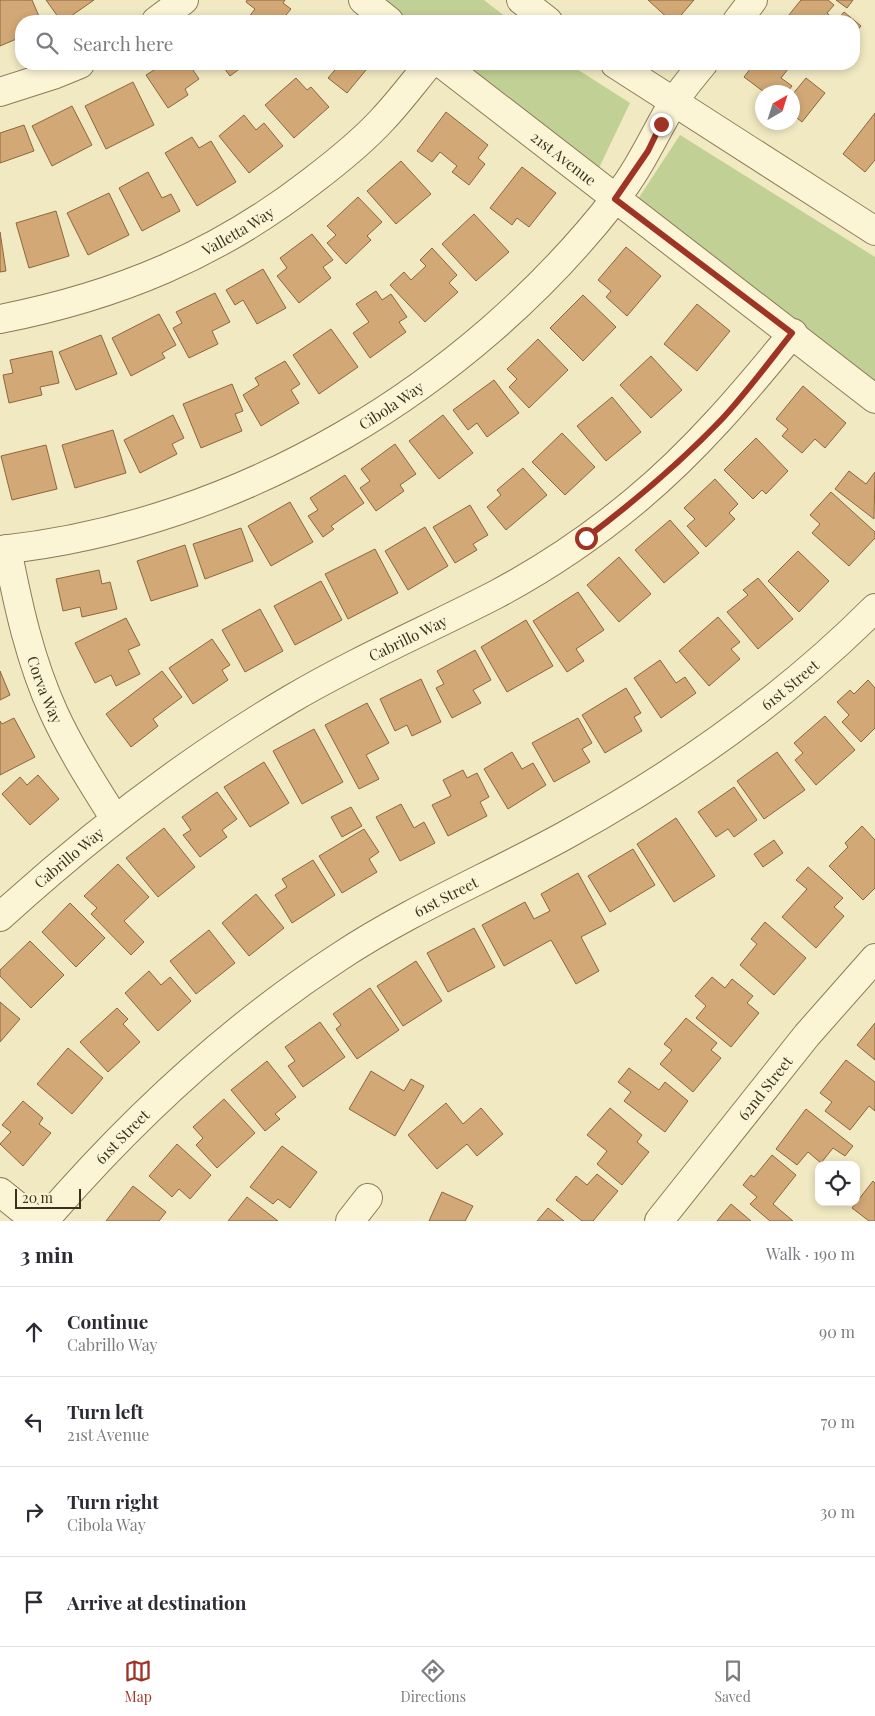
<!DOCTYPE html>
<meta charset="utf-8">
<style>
:root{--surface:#fff;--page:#f7f7f7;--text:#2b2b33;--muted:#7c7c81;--line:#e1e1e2;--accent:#9f3424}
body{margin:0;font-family:"Playfair Display",serif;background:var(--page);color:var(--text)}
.controls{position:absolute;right:15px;bottom:15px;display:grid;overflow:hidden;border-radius:10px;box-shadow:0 2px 8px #0003}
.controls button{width:45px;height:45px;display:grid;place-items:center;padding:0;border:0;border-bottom:1px solid var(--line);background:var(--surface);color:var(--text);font:25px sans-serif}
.compass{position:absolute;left:755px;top:85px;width:45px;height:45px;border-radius:50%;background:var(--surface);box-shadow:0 2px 8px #0003;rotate:39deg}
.scale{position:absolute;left:15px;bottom:12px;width:66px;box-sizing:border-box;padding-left:5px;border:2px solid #3b301d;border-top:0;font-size:14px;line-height:18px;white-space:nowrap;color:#3b301d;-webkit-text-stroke:4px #f8f2d2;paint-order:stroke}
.stop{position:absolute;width:15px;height:15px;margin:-11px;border:4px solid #9f3424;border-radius:50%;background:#fff}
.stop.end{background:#9f3424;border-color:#fff;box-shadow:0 1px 5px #0008}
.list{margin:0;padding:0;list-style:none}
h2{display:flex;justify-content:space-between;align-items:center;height:65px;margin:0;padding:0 20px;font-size:21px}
h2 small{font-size:16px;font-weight:400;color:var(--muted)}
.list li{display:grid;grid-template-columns:32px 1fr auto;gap:15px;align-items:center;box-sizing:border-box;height:90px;padding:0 20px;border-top:1px solid var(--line)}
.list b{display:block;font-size:19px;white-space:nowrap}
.list p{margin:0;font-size:16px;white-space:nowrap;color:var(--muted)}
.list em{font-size:16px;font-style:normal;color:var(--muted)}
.icon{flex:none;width:28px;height:28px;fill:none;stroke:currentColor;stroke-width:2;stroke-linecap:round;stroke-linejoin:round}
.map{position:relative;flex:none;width:875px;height:1221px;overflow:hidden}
.search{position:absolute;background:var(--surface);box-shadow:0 2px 8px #0003;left:15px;right:15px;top:15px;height:55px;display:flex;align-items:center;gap:12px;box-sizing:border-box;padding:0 18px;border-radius:20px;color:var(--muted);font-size:19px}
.sheet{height:425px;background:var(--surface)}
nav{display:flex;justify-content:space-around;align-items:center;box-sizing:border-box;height:70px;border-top:1px solid var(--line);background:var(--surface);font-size:14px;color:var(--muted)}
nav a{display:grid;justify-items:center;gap:2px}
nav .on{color:var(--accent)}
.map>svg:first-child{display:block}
.green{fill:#c1d095}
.building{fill:#d1a876;stroke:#8d673c}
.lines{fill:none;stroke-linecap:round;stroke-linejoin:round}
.minor-casing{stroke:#8c7b58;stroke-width:30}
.minor{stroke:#fbf5d6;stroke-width:28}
.route{stroke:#9f3424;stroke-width:6}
.labels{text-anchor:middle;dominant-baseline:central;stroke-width:4;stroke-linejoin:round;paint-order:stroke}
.street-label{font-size:15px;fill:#3b301d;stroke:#f8f2d2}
</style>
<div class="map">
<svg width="875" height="1221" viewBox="0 0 875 1221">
<rect width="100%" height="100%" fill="#f1e9c2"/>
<path class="green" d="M381 0H484L511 21H408Z
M461 64H569L630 103 597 172Z
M680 135 875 257V385L638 199Z"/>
<path class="building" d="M0 0H32L41 21H21V37L0 46Z
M46 0H94L64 21H61Z
M247 0H285L283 3 291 9 281 21H253L248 18 255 9 246 2Z
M648 0H694L676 21H671Z
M801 0H828L834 5 827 13 836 21 844 12 861 26 854 34V21H784Z
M836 0H853L847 8Z
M164 64H189L199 79 185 89 188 95 168 108 146 75Z
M221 64H246L230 76Z
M326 64H371L347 93 328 78 335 70Z
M754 64H792L781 78 792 86 787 92H764L744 77Z
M296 78 307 90 311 87 329 107 294 138 265 105Z
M806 78 825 93 802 122 792 114V95Z
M133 82 154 125 106 149 85 106Z
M72 106 92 145 52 166 32 126Z
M446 112 488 145 478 158 485 164 469 185 452 172 457 166 440 152 432 162 417 151Z
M875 113V160L865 172 843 154Z
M244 115 256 130 264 123 283 146 249 173 219 136Z
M24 125 34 151 0 163V133Z
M192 137 199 148 211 141 236 182 197 206 165 153Z
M401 161 431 194 396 224 367 191Z
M522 167 556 193 529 227 517 218 512 225 490 208Z
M148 172 162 198 171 194 180 211 142 231 119 188Z
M109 193 129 235 88 255 67 213Z
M358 197 382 222 367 236 371 240 346 264 327 243 336 235 327 226Z
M56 211 69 256 29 268 16 223Z
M474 214 509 252 476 281 442 244Z
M0 232 6 271 0 272Z
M312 234 333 260 323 267 331 278 299 303 277 276 287 268 280 258Z
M626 247 661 276 627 316 606 297 611 291 598 280Z
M432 248 457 275 449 283 458 292 425 322 390 285 404 272 411 280 426 266 420 260Z
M263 269 286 308 257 324 243 300 235 305 226 290Z
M376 291 382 300 391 294 407 317 399 322 406 332 370 358 353 333 369 322 356 304Z
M215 293 230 322 212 331 218 344 189 358 173 328 182 323 176 312Z
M583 295 616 327 583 361 550 328Z
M697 304 730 331 697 371 664 344Z
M159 314 176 345 162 353 165 358 131 376 112 338Z
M331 329 358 367 319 394 293 355Z
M101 335 117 374 76 390 59 352Z
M538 339 568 370 529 408 509 387 517 379 507 369Z
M52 351 59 383 40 387 42 395 9 403 3 375 13 373 10 360Z
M651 356 682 390 651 418 620 385Z
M285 361 300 384 291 390 299 403 261 426 243 395 259 385 255 378Z
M494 380 519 413 487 437 477 423 468 430 453 410Z
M232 384 243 411 235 414 242 431 201 448 183 404Z
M803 386 846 423 825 448 815 439 802 453 782 436 788 429 776 419Z
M612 397 641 432 606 461 577 426Z
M173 415 184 438 172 444 177 454 140 473 124 440Z
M443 415 473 453 439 479 409 441Z
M113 430 126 473 75 488 62 445Z
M562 433 595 467 565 495 532 462Z
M756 438 788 471 766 494 762 490 753 499 724 470Z
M395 444 416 474 400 485 404 491 376 511 360 488 370 481 361 469Z
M46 445 57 489 12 500 1 456Z
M523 468 547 495 506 530 487 507 501 495 497 490Z
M849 471 866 484 875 472 874 519 835 489Z
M345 475 364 503 331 526 334 529 323 537 308 516 318 510 310 498Z
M715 479 738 504 729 513 735 519 706 547 687 526 695 519 684 508Z
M831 492 875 532V538L849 566 812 533 820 524 810 515Z
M290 502 313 542 271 566 248 526Z
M470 505 488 535 473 544 477 550 455 563 433 527Z
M670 520 699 553 664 583 635 550Z
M425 527 448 566 408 590 385 551Z
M241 528 253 561 205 579 193 544Z
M185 545 198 586 151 601 137 561Z
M375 549 398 593 348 619 325 574Z
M798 551 829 581 799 612 768 581Z
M619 557 651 594 619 622 587 585Z
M99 570 102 584 110 582 117 609 82 617 80 607 63 611 56 579Z
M758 578 793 619 758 649 727 612 748 595 743 590Z
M321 581 342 620 295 645 274 606Z
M578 592 604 630 576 649 584 661 567 672 533 621Z
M260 609 283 651 245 672 222 630Z
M718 617 740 642 731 649 740 659 709 686 679 651Z
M126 618 140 645 128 650 140 674 116 686 111 675 95 683 75 643Z
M526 620 553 666 507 692 481 647Z
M212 639 230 665 222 670 228 680 193 704 169 668Z
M475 650 491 680 473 690 481 703 452 718 436 688 444 684 437 671Z
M660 660 676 683 685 677 696 693 661 718 634 678Z
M0 671 10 695 0 700Z
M162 671 182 697 153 719 158 726 131 747 106 714Z
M421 679 441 722 412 736 407 725 395 731 380 699Z
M868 680 875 688V728L861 742 842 722 849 715 837 702 850 690 854 694Z
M626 688 641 713 634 717 642 731 605 753 582 715Z
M367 703 389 743 366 755 379 779 359 789 325 725Z
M825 716 855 750 816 785 795 760 803 753 794 743Z
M14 718 35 757 0 775V721L2 724Z
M578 718 592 743 582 749 590 762 554 782 532 743Z
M314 729 343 782 302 804 273 751Z
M512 752 522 769 533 763 546 785 508 809 484 769Z
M777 752 805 790 764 819 737 781Z
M264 762 289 803 250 827 224 787Z
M463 770 467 778 477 773 489 797 480 802 487 816 448 836 432 805 451 796 443 780Z
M38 775 59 799 30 825 2 794 20 777 27 785Z
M734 787 757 820 734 837 728 829 716 837 698 812Z
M217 792 237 819 222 830 227 837 200 857 183 835 191 830 182 817Z
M401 804 414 828 424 822 435 843 400 861 376 817Z
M351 807 362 826 342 837 331 817Z
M676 818 715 876 674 902 637 844Z
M862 826 875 840V888L863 900 829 866 848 847 845 843Z
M164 828 195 867 158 897 126 858Z
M364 829 379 852 369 859 377 872 342 893 319 856Z
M774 840 783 853 763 867 754 854Z
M633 849 655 885 610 912 588 876Z
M313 860 335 895 292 923 275 895 287 887 282 879Z
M118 864 149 897 124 921 144 942 131 955 91 914 97 908 84 896Z
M808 867 843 898 834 907 844 916 816 948 782 917 807 889 796 880Z
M578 873 606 924 581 937 599 971 576 984 551 940 504 966 482 925 525 902 534 919 550 911 541 894Z
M256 894 284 928 249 956 222 923Z
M70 903 105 938 76 967 42 932Z
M765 922 806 958 774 995 740 965 757 944 751 939Z
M474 928 495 967 448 992 427 953Z
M209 930 235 963 196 994 170 961Z
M30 941 64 975 31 1008 0 976V970Z
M416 961 442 1001 403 1026 377 986Z
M149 971 161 985 170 977 191 1001 158 1031 125 993Z
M712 977 725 988 732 979 753 996 747 1003 759 1013 731 1047 696 1018 706 1006 695 996Z
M370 988 399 1030 357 1059 336 1029 341 1025 333 1014Z
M0 1002 20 1019 0 1042Z
M117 1008 128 1019 123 1024 140 1042 108 1072 80 1042Z
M686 1018 717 1043 711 1050 721 1058 693 1092 660 1064 672 1050 664 1044Z
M320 1022 345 1057 303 1087 288 1066 295 1061 285 1047Z
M875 1023V1060L857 1045Z
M68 1048 103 1078 72 1114 37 1084Z
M846 1060 875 1082V1111L869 1106 850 1130 825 1111 832 1102 820 1093Z
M267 1061 296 1097 275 1114 280 1119 265 1131 231 1090Z
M629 1068 659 1090 665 1082 688 1101 665 1132 624 1101 631 1092 618 1082Z
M371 1071 404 1091 411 1079 424 1086 395 1136 349 1109Z
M224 1099 255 1133 217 1168 196 1145 203 1138 193 1127Z
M23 1101 43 1118 39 1124 51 1133 23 1166 0 1144 11 1132 2 1125Z
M446 1103 463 1124 481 1108 503 1134 477 1156 467 1144 437 1169 408 1135Z
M610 1108 642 1135 637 1142 649 1152 622 1185 597 1164 607 1151 587 1135Z
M806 1109 853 1146 845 1156 833 1148 821 1163 808 1152 797 1165 776 1149Z
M177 1144 211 1175 190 1199 179 1189 172 1197 149 1176Z
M282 1146 317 1172 290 1208 278 1199 273 1204 250 1187Z
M772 1155 796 1175 773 1204 793 1221H770L750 1204 757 1197 743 1185 751 1175 754 1177Z
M597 1174 618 1191 593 1221H582L556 1200 576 1176 587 1185Z
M873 1181 875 1183V1221H869L852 1208Z
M133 1186 166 1212 159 1221H106Z
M442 1192 473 1206 465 1221H429Z
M247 1197 278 1221H228Z
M731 1204 751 1221H717Z
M548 1208 564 1221H537Z"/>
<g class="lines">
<g class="minor-casing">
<g id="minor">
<path d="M363 0 389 21"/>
<path d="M521 0 548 21"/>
<path d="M156 21 184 0"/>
<path d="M737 21 753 0"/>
<path id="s1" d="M442 64 875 399"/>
<path d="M615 64 875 231"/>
<path d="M0 92 53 75 80 64"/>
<path id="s2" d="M0 319C117 296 217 255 312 181 337 162 362 142 383 119 399 102 414 82 429 64"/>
<path id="s3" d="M7 549C18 605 30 661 54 713 71 750 93 784 115 819"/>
<path id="s4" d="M0 550C240 525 469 387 616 198 640 168 654 135 673 103 682 89 693 76 703 64"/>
<path id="s5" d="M0 917C90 835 186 761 291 699 357 660 427 630 495 595 544 569 593 536 636 500 695 451 744 393 793 333"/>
<path d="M0 1192 36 1221"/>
<path id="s6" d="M44 1221C131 1120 227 1030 339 957 410 910 489 877 564 836 677 774 784 699 875 608"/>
<path d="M350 1221 368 1198"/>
<path id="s7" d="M659 1221 807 1035 875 958"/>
</g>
</g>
<use href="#minor" class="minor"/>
</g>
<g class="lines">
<path class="route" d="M586 538C635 501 680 463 722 419 747 392 769 362 792 333L615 199 648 151 661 124"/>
</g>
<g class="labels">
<g class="street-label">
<text stroke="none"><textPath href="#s1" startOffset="154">21st Avenue</textPath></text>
<text stroke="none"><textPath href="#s2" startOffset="255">Valletta Way</textPath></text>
<text stroke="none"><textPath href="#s4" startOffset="421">Cibola Way</textPath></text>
<text stroke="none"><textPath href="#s5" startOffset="496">Cabrillo Way</textPath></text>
<text stroke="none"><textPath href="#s6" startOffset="925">61st Street</textPath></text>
<text stroke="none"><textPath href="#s3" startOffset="146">Corva Way</textPath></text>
<text stroke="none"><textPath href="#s5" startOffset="91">Cabrillo Way</textPath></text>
<text stroke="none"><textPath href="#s6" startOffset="520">61st Street</textPath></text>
<text stroke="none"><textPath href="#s7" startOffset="170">62nd Street</textPath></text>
<text stroke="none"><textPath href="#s6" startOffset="115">61st Street</textPath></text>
</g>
</g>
</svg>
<div class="controls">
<button><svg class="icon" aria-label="locate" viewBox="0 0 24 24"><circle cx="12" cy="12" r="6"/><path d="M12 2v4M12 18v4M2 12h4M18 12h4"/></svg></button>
</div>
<svg class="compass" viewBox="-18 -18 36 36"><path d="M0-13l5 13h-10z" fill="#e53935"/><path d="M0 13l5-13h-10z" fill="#7c7c81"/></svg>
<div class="scale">20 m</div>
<div class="stop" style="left:586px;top:538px"></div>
<div class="stop end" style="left:661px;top:124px"></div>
<div class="search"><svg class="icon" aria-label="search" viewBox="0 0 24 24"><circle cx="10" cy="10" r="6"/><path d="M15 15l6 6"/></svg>Search here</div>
</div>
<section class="sheet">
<h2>3 min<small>Walk · 190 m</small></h2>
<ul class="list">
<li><svg class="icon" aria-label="ahead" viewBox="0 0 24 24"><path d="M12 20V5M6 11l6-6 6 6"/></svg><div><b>Continue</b><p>Cabrillo Way</p></div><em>90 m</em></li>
<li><svg class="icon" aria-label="left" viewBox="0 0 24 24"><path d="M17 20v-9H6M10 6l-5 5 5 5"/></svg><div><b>Turn left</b><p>21st Avenue</p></div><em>70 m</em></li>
<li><svg class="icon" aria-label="right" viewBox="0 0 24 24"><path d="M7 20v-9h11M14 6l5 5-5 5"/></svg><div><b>Turn right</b><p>Cibola Way</p></div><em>30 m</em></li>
<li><svg class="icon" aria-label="arrive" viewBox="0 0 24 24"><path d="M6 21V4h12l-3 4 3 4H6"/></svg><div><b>Arrive at destination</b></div></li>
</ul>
</section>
<nav>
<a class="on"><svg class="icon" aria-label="map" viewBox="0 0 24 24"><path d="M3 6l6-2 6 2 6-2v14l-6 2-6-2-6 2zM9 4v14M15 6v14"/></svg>Map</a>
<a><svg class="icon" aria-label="directions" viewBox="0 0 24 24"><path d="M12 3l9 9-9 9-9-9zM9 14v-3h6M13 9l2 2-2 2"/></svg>Directions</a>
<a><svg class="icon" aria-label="saved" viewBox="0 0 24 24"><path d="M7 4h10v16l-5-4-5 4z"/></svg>Saved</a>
</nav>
